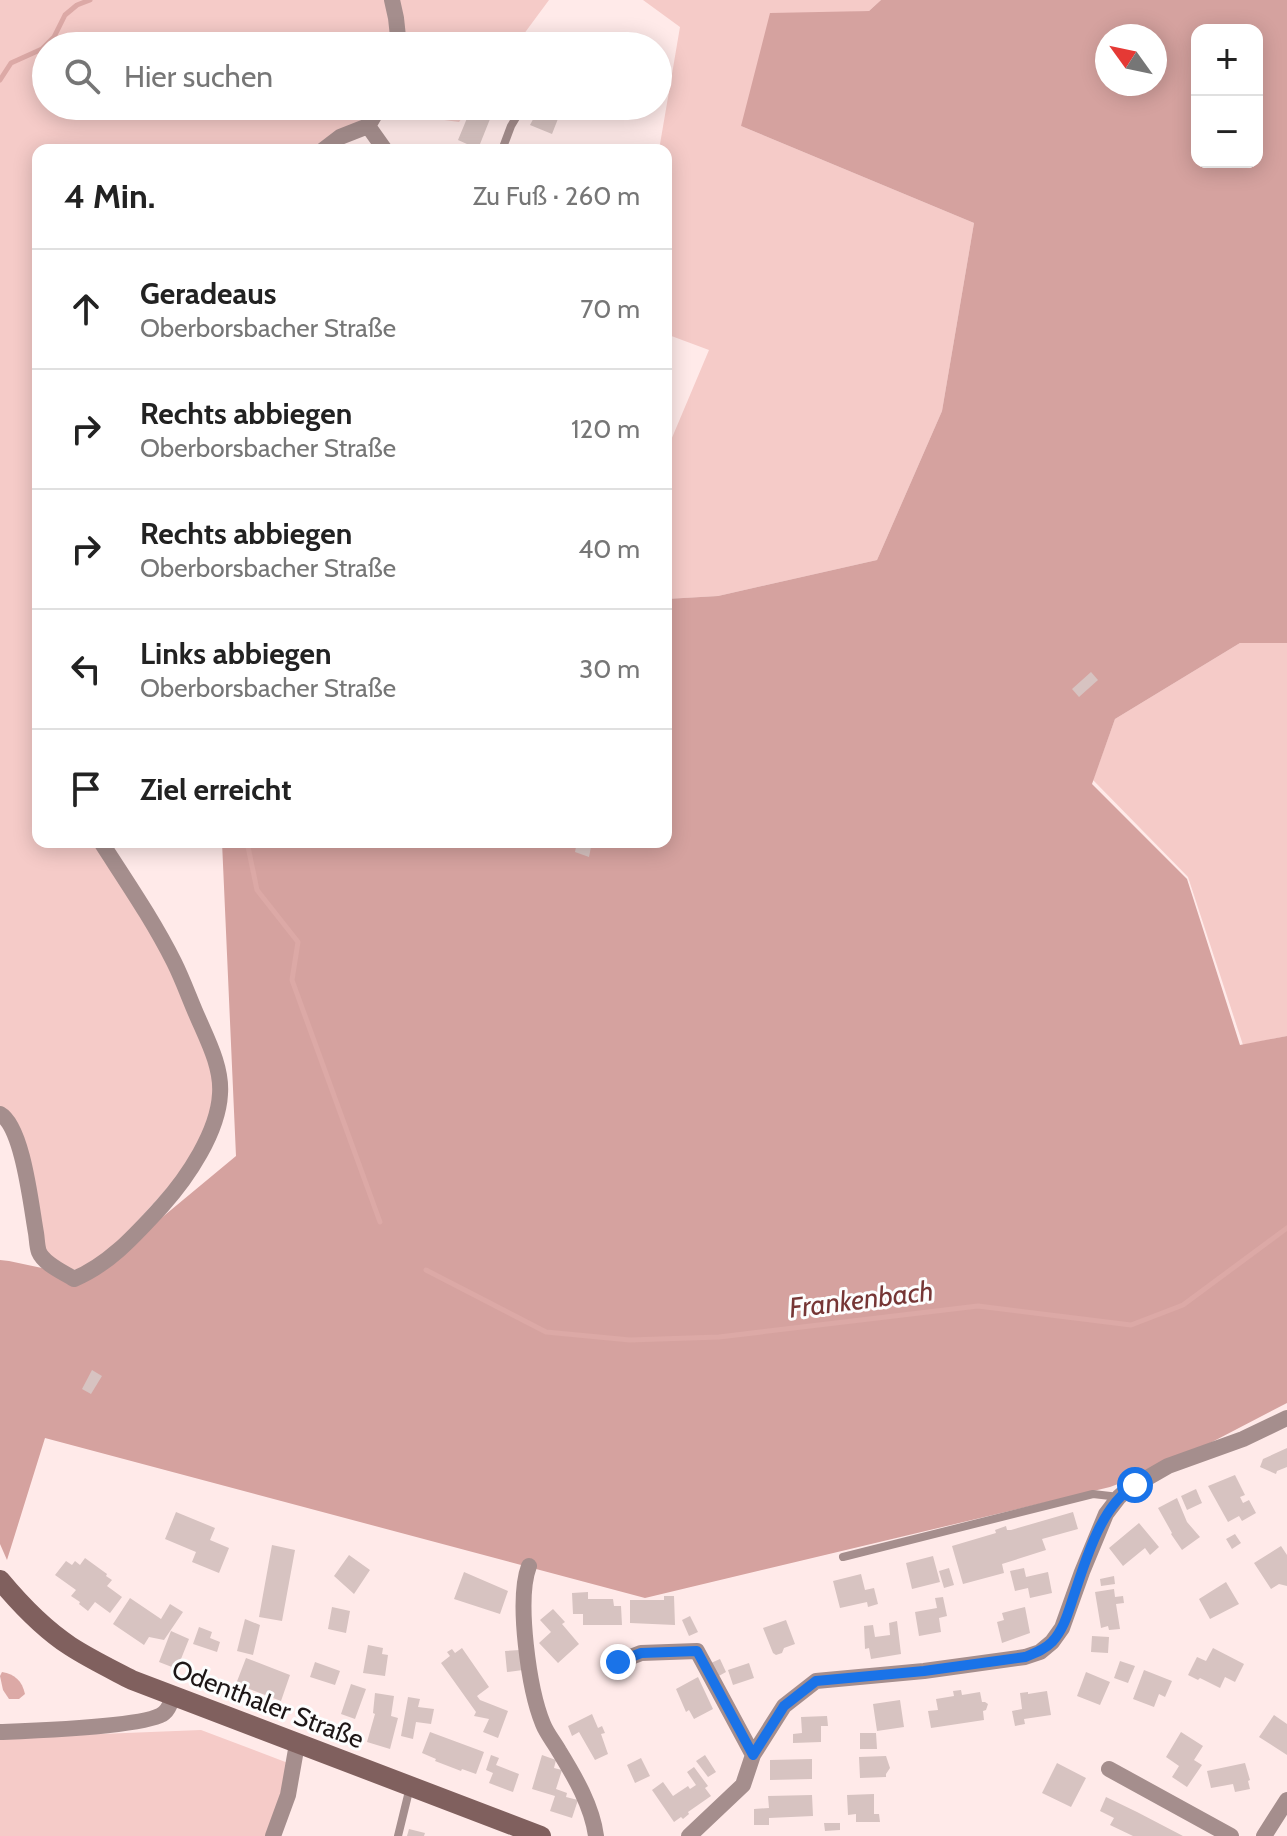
<!DOCTYPE html>
<html lang="de">
<meta charset="utf-8">
<style>
:root{--surface:#fff;--page:#f2f2f2;--text:#222;--muted:#767676;--line:#e0e0e0}
body{margin:0;font-family:Cabin,sans-serif;background:var(--page);color:var(--text)}
.controls{position:absolute;right:24px;top:24px;display:grid;overflow:hidden;border-radius:16px;box-shadow:0 4px 20px #0003}
.controls button{width:72px;height:72px;display:grid;place-items:center;padding:0;border:0;border-bottom:2px solid var(--line);background:var(--surface);color:var(--text);font:40px sans-serif}
.compass{position:absolute;left:1095px;top:24px;width:72px;height:72px;border-radius:50%;background:var(--surface);box-shadow:0 4px 20px #0003;rotate:303deg}
.stop{position:absolute;width:24px;height:24px;margin:-18px;border:6px solid #1a73e8;border-radius:50%;background:#fff}
.stop.end{background:#1a73e8;border-color:#fff;box-shadow:0 2px 8px #0008}
.list{margin:0;padding:0;list-style:none}
h2{display:flex;justify-content:space-between;align-items:center;height:104px;margin:0;padding:0 32px;font-size:34px}
h2 small{font-size:26px;font-weight:400;color:var(--muted)}
.list li{display:grid;grid-template-columns:52px 1fr auto;gap:24px;align-items:center;box-sizing:border-box;height:120px;padding:0 32px;border-top:2px solid var(--line)}
.list b{display:block;font-size:30px;white-space:nowrap}
.list p{margin:0;font-size:26px;white-space:nowrap;color:var(--muted)}
.list em{font-size:26px;font-style:normal;color:var(--muted)}
.icon{flex:none;width:44px;height:44px;fill:none;stroke:currentColor;stroke-width:2;stroke-linecap:round;stroke-linejoin:round}
.map{position:relative;flex:none;width:1287px;height:1836px;overflow:hidden}
.search{position:absolute;background:var(--surface);box-shadow:0 4px 20px #0003;left:32px;top:32px;width:640px;height:88px;display:flex;align-items:center;gap:20px;box-sizing:border-box;padding:0 28px;border-radius:44px;color:var(--muted);font-size:30px}
.panel{position:absolute;background:var(--surface);box-shadow:0 4px 20px #0003;left:32px;top:144px;width:640px;height:704px;border-radius:16px}
.map>svg:first-child{display:block}
.green{fill:#f5cbc8}
.forest{fill:#d5a29f;fill-rule:evenodd}
.water{fill:#dca9a6}
.lines{fill:none;stroke-linecap:round;stroke-linejoin:round}
.stream{stroke:#dca9a6;stroke-width:5}
.building{fill:#d7c3c1}
.lane{stroke:#a58e8d;stroke-width:8}
.street{stroke:#a58e8d;stroke-width:16}
.secondary{stroke:#80605e;stroke-width:20}
.route{stroke:#1a73e8;stroke-width:10}
.labels{text-anchor:middle;dominant-baseline:central;stroke-width:6;stroke-linejoin:round;paint-order:stroke}
.street-label{font-size:26px;fill:#1d1616;stroke:#fdfdfd}
.water-label{font-size:28px;font-style:italic;fill:#763635;stroke:#fdfdfd}
</style>
<div class="map">
<svg width="1287" height="1836" viewBox="0 0 1287 1836">
<rect width="100%" height="100%" fill="#ffeae9"/>
<path class="green" d="M0 0H393L398 46H46V106H383L314 150H38V842H99L174 962 221 1090 203 1149 92 1271 56 1268 40 1254 24 1169 0 1111Z
M398 0H549L515 46H402Z
M643 0H881L869 11 836 13 741 126 974 223 942 411 877 560 718 596 666 599V452L709 350 666 334V150H659L680 27Z
M388 106H471L459 122 385 112Z
M1240 643H1287V1036L1243 1045 1188 877 1093 780 1115 719Z
M201 1730 288 1763 282 1790 267 1836H0V1738Z"/>
<path class="forest" d="M881 0H1287V643H1240L1115 719 1092 784 1187 879 1240 1045 1287 1036V1403L1166 1466 1110 1487 645 1598 45 1438 7 1560 0 1544V1260L9 1261 89 1278 236 1156 222 842H666V599L718 596 877 560 942 411 974 223 741 126 770 13 869 11ZM1197 30H1257V162H1197ZM1107 36H1155V84H1107Z"/>
<path class="water" d="M2 1672C15 1674 22 1681 25 1694L19 1699H9L3 1690 0 1676Z"/>
<g class="lines">
<path class="stream" d="M0 80 11 63 42 49 54 37 65 15 77 5 90 0
M247 842 257 890 298 942 292 980 380 1222
M426 1270 546 1332 630 1340 719 1337 978 1306 1131 1325 1183 1305 1287 1228"/>
</g>
<path class="building" d="M540 106H563L552 134 530 125Z
M470 111 490 119 478 149 458 140Z
M1091 672 1098 680 1079 697 1072 689Z
M577 842H588L587 846 591 847 589 857 575 852Z
M92 1370 102 1376 91 1394 82 1389Z
M1287 1448V1467L1277 1471 1276 1474 1260 1467 1263 1459Z
M1235 1475 1245 1495 1240 1497 1243 1503 1249 1500 1256 1513 1242 1521 1239 1516 1228 1522 1208 1486Z
M1196 1489 1202 1503 1187 1510 1181 1496Z
M1177 1498 1187 1522 1200 1537 1182 1550 1171 1534 1172 1533 1158 1508Z
M176 1512 215 1528 210 1540 229 1548 219 1573 192 1562 196 1552 165 1539Z
M1073 1512 1078 1529 1042 1539 1046 1550 1002 1564 1004 1573 963 1584 952 1546 996 1533 995 1530 1006 1526 1007 1530H1011Z
M1139 1523 1159 1547 1150 1555 1145 1548 1123 1566 1109 1548Z
M1235 1534 1241 1543 1232 1549 1226 1539Z
M272 1545 295 1550 282 1621 259 1617Z
M1281 1546 1287 1555V1586L1279 1584 1271 1589 1254 1563Z
M349 1555 370 1570 354 1594 334 1576Z
M933 1556 940 1582 912 1589 906 1563Z
M85 1558 107 1574 106 1576 112 1580 107 1586 122 1597 110 1613 95 1602 88 1611 79 1604 80 1602 71 1596 76 1590 55 1575 66 1561 72 1565 75 1561 80 1565Z
M949 1568 954 1585 944 1588 939 1571Z
M1024 1568 1026 1577 1048 1572 1052 1593 1030 1598 1028 1588 1015 1591 1010 1571Z
M464 1572 508 1591 500 1614 454 1599Z
M861 1574 865 1590 874 1588 878 1604 868 1607 867 1602 840 1608 833 1581Z
M1114 1576 1115 1584 1101 1586 1100 1579Z
M1226 1582 1239 1604 1210 1619 1199 1599Z
M1114 1589 1115 1597 1123 1596 1124 1603 1116 1604 1120 1629 1109 1630 1108 1626 1101 1628 1095 1592Z
M588 1592V1599H613L614 1606H621L622 1625H583V1614H573L572 1593Z
M664 1596H674L675 1625 630 1623V1600H664Z
M943 1597 947 1616 939 1618 941 1632 919 1636 915 1612 937 1608 935 1598Z
M130 1598 161 1619 170 1604 183 1612 164 1640 149 1637 144 1645 113 1624Z
M332 1607 350 1611 346 1633 328 1629Z
M1025 1607 1030 1633 1002 1643 997 1622 1004 1620 1002 1613Z
M553 1609 565 1622 562 1624 579 1644 558 1663 539 1643 551 1632 540 1620Z
M690 1616 698 1632 689 1636 682 1620Z
M245 1619 260 1625 253 1655 237 1651Z
M786 1620 795 1644 784 1648 782 1653 776 1655 773 1653 763 1628Z
M897 1621 901 1654 871 1659 869 1648 865 1649 864 1626 873 1625 875 1637 890 1635 889 1623Z
M199 1627 212 1632 210 1638 220 1642 217 1652 193 1644Z
M171 1631 189 1639 177 1669 159 1662Z
M1092 1636 1109 1637 1108 1653 1091 1652Z
M368 1645 383 1648 382 1654 388 1655 385 1676 363 1673Z
M462 1648 489 1687 477 1696 480 1700 508 1711 498 1738 483 1732 489 1719 474 1716 476 1712 441 1663 450 1656 447 1652 452 1649 455 1653Z
M1213 1648 1244 1664 1235 1682 1225 1677 1220 1688 1200 1678 1198 1680 1188 1675 1197 1657 1206 1661Z
M520 1650 523 1670 507 1672 505 1651Z
M246 1658 290 1675 281 1701 236 1684Z
M720 1659 726 1672 717 1677 711 1663Z
M1120 1661 1135 1666 1128 1683 1114 1678Z
M315 1662 340 1671 335 1685 310 1677Z
M749 1663 754 1678 733 1685 728 1670Z
M1144 1670 1172 1681 1165 1697 1159 1694 1154 1707 1133 1699Z
M1086 1672 1110 1682 1100 1705 1077 1696Z
M698 1677 713 1709 694 1719 689 1710 686 1712 676 1689Z
M351 1684 366 1689 355 1719 341 1714Z
M961 1690 962 1695 980 1692 982 1702H985L988 1704 986 1710 983 1711 984 1720 931 1728 928 1711 938 1710 936 1699 954 1696 953 1691Z
M1047 1691 1051 1715 1024 1719 1025 1724 1015 1726 1012 1711 1022 1709 1020 1693 1028 1692V1694Z
M375 1693 394 1696 391 1716 398 1718 390 1749 367 1742 375 1714 373 1713Z
M408 1697 420 1699 418 1707 434 1709 431 1724 416 1722 413 1739 401 1736Z
M900 1700 904 1727 877 1731 873 1704Z
M592 1714 598 1728 602 1726 605 1733 601 1734 608 1754 595 1760 579 1732 572 1736 568 1726Z
M1274 1715 1287 1724V1755L1259 1737Z
M827 1716 828 1726H821V1742L793 1743V1734L802 1733 801 1717Z
M430 1732 484 1752 476 1774 462 1769 461 1771 435 1761 436 1759 422 1753Z
M1181 1732 1203 1746 1194 1760 1202 1765 1187 1787 1172 1777 1179 1766 1166 1757Z
M860 1733H876L877 1749H860Z
M491 1755 499 1758 496 1765 519 1774 513 1792 489 1783 493 1773 486 1770Z
M542 1755 556 1760 554 1768 562 1770 556 1789 567 1793 566 1797 578 1800 572 1818 550 1811 555 1796 532 1789Z
M705 1755 716 1772 708 1777 696 1761Z
M886 1756 890 1768 886 1774V1777L860 1778 859 1757Z
M641 1758 650 1776 635 1783 627 1765Z
M812 1759V1779L770 1780V1760Z
M1057 1763 1086 1778 1071 1807 1042 1793Z
M1245 1763 1250 1780 1248 1781 1250 1789 1235 1792 1233 1784 1211 1788 1207 1771Z
M694 1767 708 1786 705 1788 711 1796 688 1812 689 1814 683 1819 681 1817 674 1822 652 1790 663 1782 673 1796 688 1786 690 1789 696 1785 687 1772Z
M874 1794V1814H879L880 1822H856V1814L848 1815 847 1795Z
M812 1795 813 1816 769 1818V1825H754V1809L769 1808 768 1796Z
M1106 1797 1137 1812 1183 1836H1133L1110 1825 1114 1818 1100 1811Z
M824 1823H840V1830L825 1831Z
M409 1829 425 1833 424 1836H407Z"/>
<g class="lines">
<path class="lane" d="M502 150 511 126 523 106
M843 1557 1093 1494 1119 1497
M398 1836 410 1787"/>
<path class="street" d="M392 0 396 18 399 46
M368 126 385 150
M323 150 340 137 368 126 380 106
M0 1114C23 1127 31 1206 36 1233 37 1239 37 1247 39 1252 44 1264 63 1272 74 1279 110 1264 136 1234 162 1206 188 1177 218 1132 220 1094 222 1068 208 1041 198 1018 190 1000 183 980 174 962 153 920 126 881 101 842
M529 1566C516 1600 529 1690 543 1724 547 1734 554 1742 559 1751 575 1777 592 1806 596 1836
M618 1662 641 1653 697 1651 753 1755
M0 1732C27 1731 148 1727 164 1713 169 1709 171 1702 173 1696
M1109 1769 1231 1836
M273 1836 288 1795 297 1744
M689 1836 743 1785 753 1755 784 1706 816 1681 924 1671 1025 1657 1040 1652 1052 1642 1062 1628 1082 1572 1106 1514 1119 1497 1128 1489 1168 1466 1243 1439 1287 1418
M1264 1836 1287 1800"/>
<path class="secondary" d="M0 1580C20 1604 44 1629 70 1646 90 1659 111 1669 132 1680L541 1836"/>
</g>
<g class="lines">
<path class="route" d="M618 1662 641 1653 697 1651 753 1755 784 1706 816 1681 924 1671 1025 1657C1035 1653 1044 1650 1052 1642 1065 1628 1069 1609 1075 1592 1087 1556 1102 1505 1135 1485"/>
</g>
<g class="labels">
<g class="street-label">
<text transform="translate(268 1704) rotate(21)">Odenthaler Straße</text>
</g>
<g class="water-label">
<text transform="translate(861 1299) rotate(-7)">Frankenbach</text>
</g>
</g>
</svg>
<div class="controls">
<button>+</button>
<button>−</button>
</div>
<svg class="compass" viewBox="-18 -18 36 36"><path d="M0-13l5 13h-10z" fill="#e53935"/><path d="M0 13l5-13h-10z" fill="#767676"/></svg>
<div class="stop" style="left:1135px;top:1485px"></div>
<div class="stop end" style="left:618px;top:1662px"></div>
<div class="search"><svg class="icon" aria-label="search" viewBox="0 0 24 24"><circle cx="10" cy="10" r="6"/><path d="M15 15l6 6"/></svg>Hier suchen</div>
<section class="panel">
<h2>4 Min.<small>Zu Fuß · 260 m</small></h2>
<ul class="list">
<li><svg class="icon" aria-label="ahead" viewBox="0 0 24 24"><path d="M12 20V5M6 11l6-6 6 6"/></svg><div><b>Geradeaus</b><p>Oberborsbacher Straße</p></div><em>70 m</em></li>
<li><svg class="icon" aria-label="right" viewBox="0 0 24 24"><path d="M7 20v-9h11M14 6l5 5-5 5"/></svg><div><b>Rechts abbiegen</b><p>Oberborsbacher Straße</p></div><em>120 m</em></li>
<li><svg class="icon" aria-label="right" viewBox="0 0 24 24"><path d="M7 20v-9h11M14 6l5 5-5 5"/></svg><div><b>Rechts abbiegen</b><p>Oberborsbacher Straße</p></div><em>40 m</em></li>
<li><svg class="icon" aria-label="left" viewBox="0 0 24 24"><path d="M17 20v-9H6M10 6l-5 5 5 5"/></svg><div><b>Links abbiegen</b><p>Oberborsbacher Straße</p></div><em>30 m</em></li>
<li><svg class="icon" aria-label="arrive" viewBox="0 0 24 24"><path d="M6 21V4h12l-3 4 3 4H6"/></svg><div><b>Ziel erreicht</b></div></li>
</ul>
</section>
</div>
